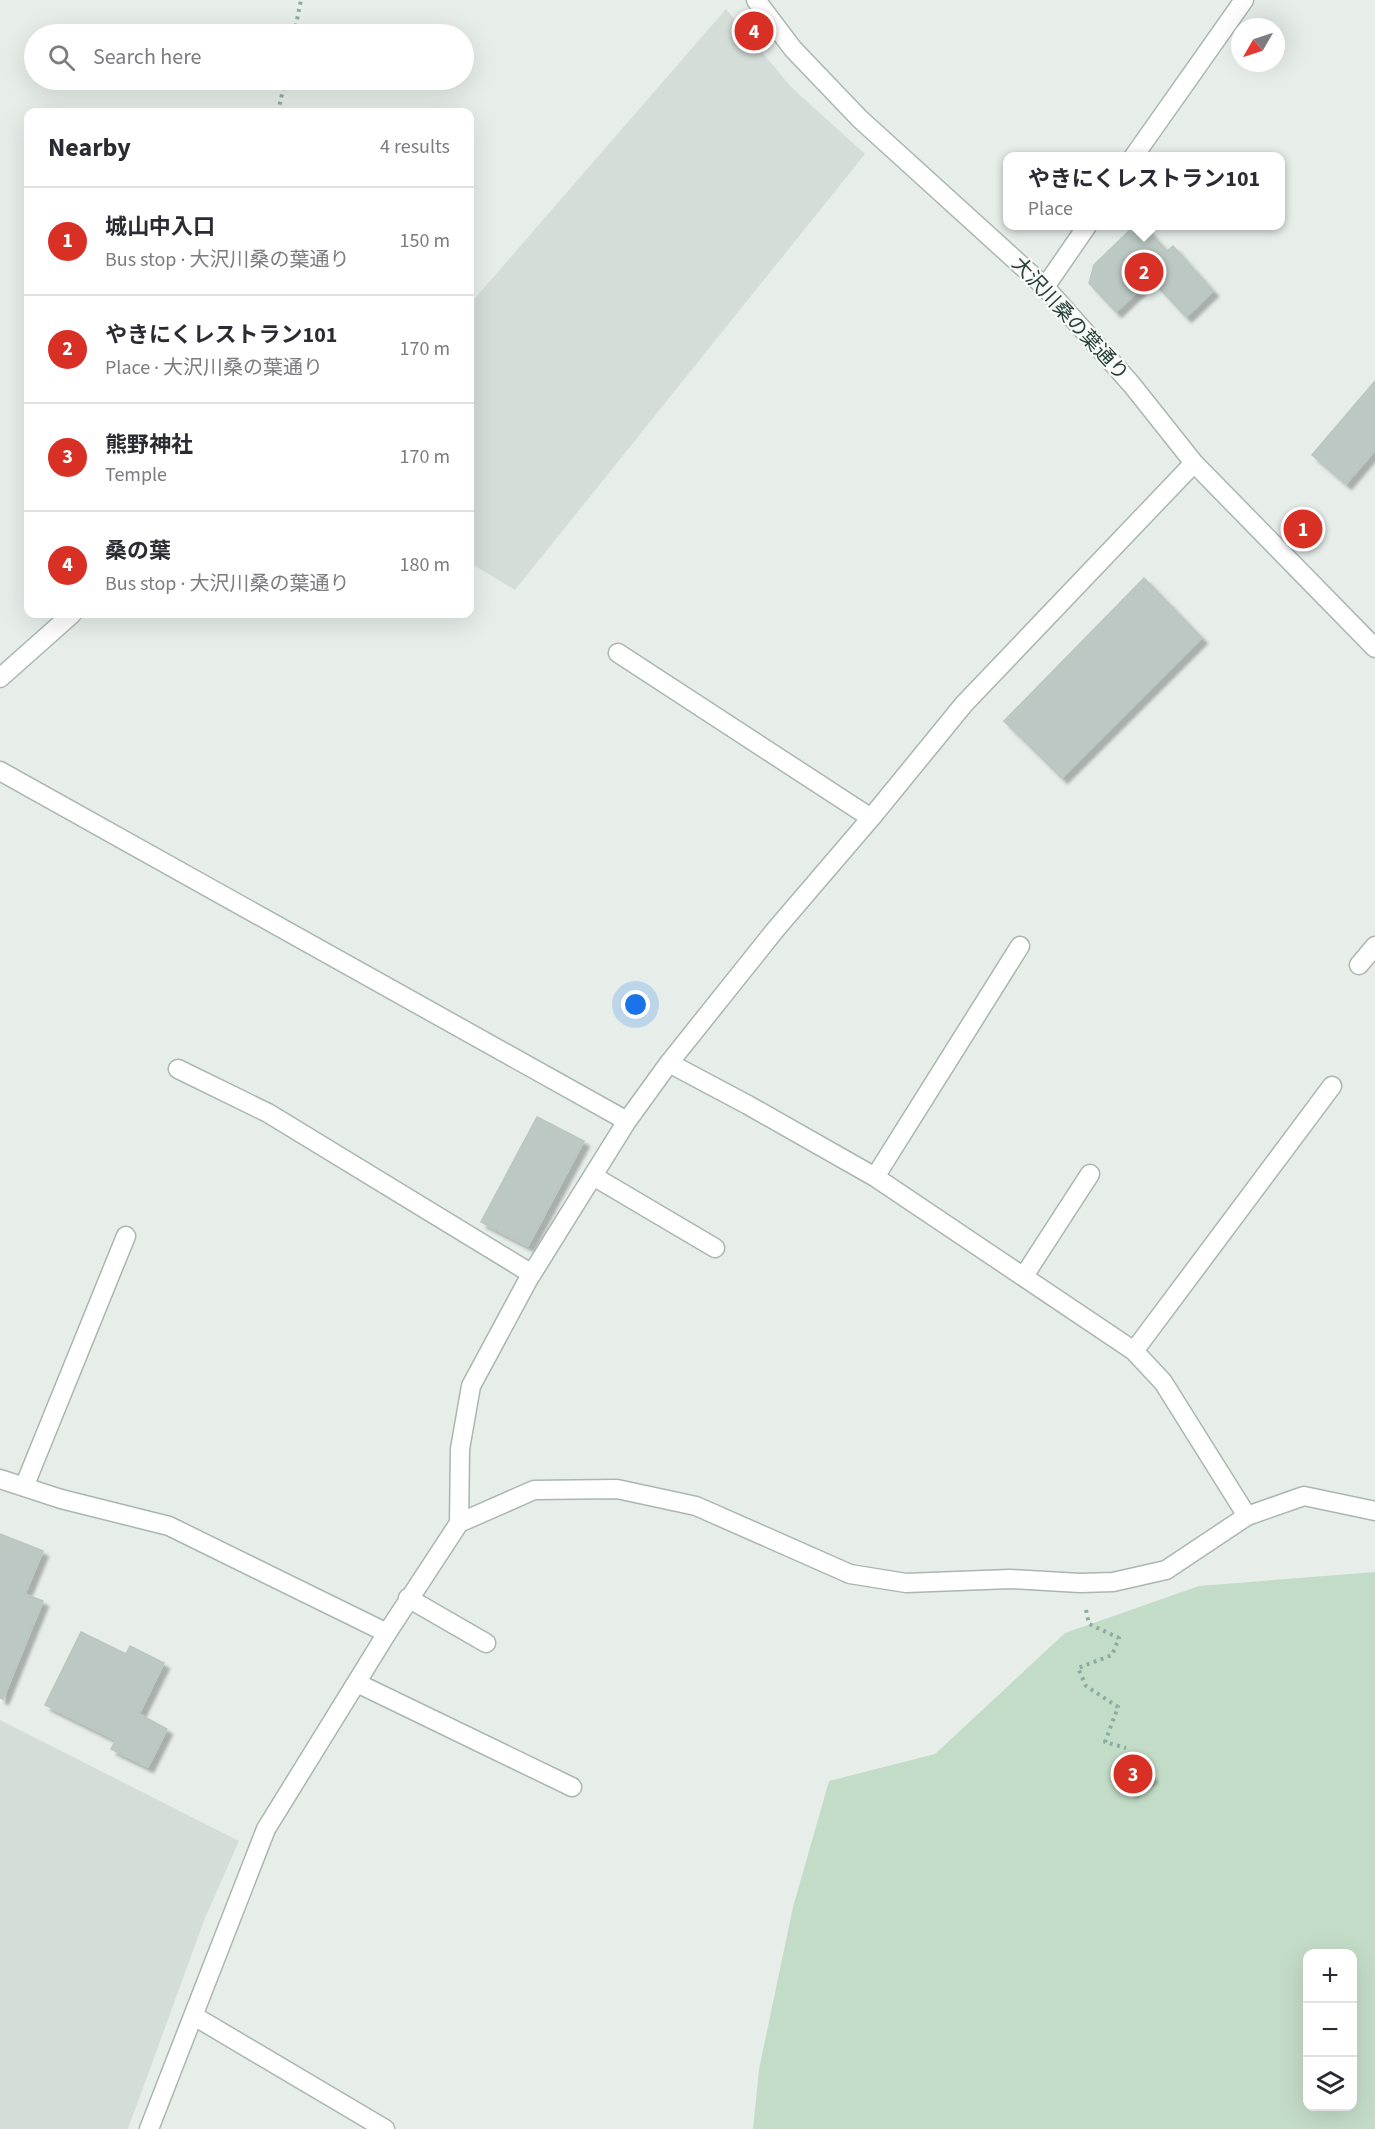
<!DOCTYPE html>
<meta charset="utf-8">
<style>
:root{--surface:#fff;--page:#f7f7f7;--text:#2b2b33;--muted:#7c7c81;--line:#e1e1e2;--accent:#d93025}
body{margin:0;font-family:"Source Sans 3","Noto Sans JP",sans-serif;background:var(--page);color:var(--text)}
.controls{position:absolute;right:18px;bottom:18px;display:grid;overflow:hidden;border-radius:12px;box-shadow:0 6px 24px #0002}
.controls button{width:54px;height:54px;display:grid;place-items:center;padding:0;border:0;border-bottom:2px solid var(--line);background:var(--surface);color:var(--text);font:30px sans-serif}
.compass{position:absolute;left:1231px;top:18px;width:54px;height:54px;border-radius:50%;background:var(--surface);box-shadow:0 6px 24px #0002;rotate:231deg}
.you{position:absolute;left:636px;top:1005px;width:21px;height:21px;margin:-15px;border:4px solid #fff;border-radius:50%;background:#1a73e8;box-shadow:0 0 0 9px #1a73e833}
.badge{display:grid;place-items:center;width:39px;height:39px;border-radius:50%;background:var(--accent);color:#fff;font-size:20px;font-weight:700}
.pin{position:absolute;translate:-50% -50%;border:3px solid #fff;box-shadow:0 2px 6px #0006}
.popup{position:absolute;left:1003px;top:152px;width:282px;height:78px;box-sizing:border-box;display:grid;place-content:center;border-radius:12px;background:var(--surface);filter:drop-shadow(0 2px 4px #0005);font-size:20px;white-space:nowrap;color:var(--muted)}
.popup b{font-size:22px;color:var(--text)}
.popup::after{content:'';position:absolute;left:50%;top:100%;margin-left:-12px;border:12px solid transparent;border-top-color:var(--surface)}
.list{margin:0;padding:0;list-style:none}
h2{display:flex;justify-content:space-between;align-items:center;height:78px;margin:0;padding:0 24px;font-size:26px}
h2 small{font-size:20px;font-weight:400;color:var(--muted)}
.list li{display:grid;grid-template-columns:39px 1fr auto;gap:18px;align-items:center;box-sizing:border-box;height:108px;padding:0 24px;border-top:2px solid var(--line)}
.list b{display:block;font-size:22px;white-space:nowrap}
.list p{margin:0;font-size:20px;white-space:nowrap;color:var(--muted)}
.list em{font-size:20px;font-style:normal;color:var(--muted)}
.icon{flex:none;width:33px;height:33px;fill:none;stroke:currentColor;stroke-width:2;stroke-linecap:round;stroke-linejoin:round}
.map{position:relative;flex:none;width:1375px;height:2129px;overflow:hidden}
.search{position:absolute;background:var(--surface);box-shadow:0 6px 24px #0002;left:24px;top:24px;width:450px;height:66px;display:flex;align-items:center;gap:15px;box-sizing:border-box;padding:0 21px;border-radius:33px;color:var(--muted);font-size:22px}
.panel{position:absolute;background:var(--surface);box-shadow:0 6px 24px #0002;left:24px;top:108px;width:450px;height:510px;border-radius:12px}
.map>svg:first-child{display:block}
.built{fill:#d5ddd9}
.green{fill:#c3dcc7;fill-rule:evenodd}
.building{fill:#bcc8c3;stroke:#bac7c0;stroke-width:1.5;filter:url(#shadow)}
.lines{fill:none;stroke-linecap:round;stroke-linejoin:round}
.minor-casing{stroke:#aab6b0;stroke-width:21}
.path{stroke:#8bad9f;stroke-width:4;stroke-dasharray:3 4.5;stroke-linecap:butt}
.minor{stroke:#fff;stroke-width:18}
.labels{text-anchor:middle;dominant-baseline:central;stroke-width:4.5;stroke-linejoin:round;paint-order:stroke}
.street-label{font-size:20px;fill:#273e36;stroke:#f7faf8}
</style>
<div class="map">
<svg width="1375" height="2129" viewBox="0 0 1375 2129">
<defs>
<filter id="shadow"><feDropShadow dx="5.5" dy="5.5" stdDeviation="1.5" flood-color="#0004"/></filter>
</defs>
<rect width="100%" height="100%" fill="#e7eeea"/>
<path class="built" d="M726 9 791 87 865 154 515 590 470 563V304Z
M0 1720 239 1841 205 1918 128 2129H0Z"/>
<path class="green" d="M1375 1572V2129H753L759 2069 793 1907 829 1781 935 1754 1065 1633 1199 1586ZM1308 1954H1352V2106H1308Z"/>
<path class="building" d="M1134 226H1144L1167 251 1173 246 1213 291 1186 317 1151 279 1116 312 1089 283 1094 265Z
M1375 381V450L1346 484 1312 455Z
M1144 578 1202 638 1062 778 1004 721Z
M537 1117 584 1141 528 1246 481 1222Z
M0 1534 43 1551 25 1594 43 1601 3 1699 0 1698Z
M81 1632 126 1654 130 1646 164 1663 139 1714 167 1729 148 1767 111 1749 116 1740 45 1705Z
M1135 1757 1152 1777 1131 1792 1115 1771Z"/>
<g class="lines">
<g class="minor-casing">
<path id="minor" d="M756 0 793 49 860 119 1045 287 1132 385 1194 463 1375 648
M1134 156 1244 0
M1045 287 1087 226
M618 653 871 818
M0 678 72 614
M0 771 627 1121
M1359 965 1375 946
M669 1063 748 1105 875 1177 1134 1351 1163 1382 1247 1516
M178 1069 268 1113 532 1274
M593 1176 715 1248
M875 1177 1020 946
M1024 1276 1090 1174
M1134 1351 1332 1086
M0 1479 61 1499 169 1526 387 1633
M24 1487 126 1236
M459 1523 460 1449 471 1386 528 1280 627 1121 669 1063 776 929 871 818 964 704 1194 463
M408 1598 486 1643
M357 1683 572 1787
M194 2016 385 2129
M149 2129 266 1829 387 1633 459 1523 534 1490 617 1489 696 1506 850 1574 906 1583 1010 1579 1080 1583 1113 1582 1166 1570 1247 1516 1304 1496 1375 1511"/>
</g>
<path class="path" d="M294 34 301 0
M278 112 285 80
M1086 1610 1089 1624 1119 1638 1112 1655 1078 1668 1086 1686 1118 1707 1105 1742 1126 1748"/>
<use href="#minor" class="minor"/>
</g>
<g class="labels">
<g class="street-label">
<text transform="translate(1070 319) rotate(47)">大沢川桑の葉通り</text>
</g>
</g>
</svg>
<div class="controls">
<button>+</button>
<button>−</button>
<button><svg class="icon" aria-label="layers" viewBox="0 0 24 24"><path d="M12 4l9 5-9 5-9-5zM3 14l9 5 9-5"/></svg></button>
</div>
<svg class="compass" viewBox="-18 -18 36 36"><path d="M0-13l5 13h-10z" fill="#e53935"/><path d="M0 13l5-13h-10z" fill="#7c7c81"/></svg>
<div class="you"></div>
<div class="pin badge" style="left:1303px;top:529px">1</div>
<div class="pin badge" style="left:1144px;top:272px">2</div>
<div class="popup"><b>やきにくレストラン101</b>Place</div>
<div class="pin badge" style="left:1133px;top:1774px">3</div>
<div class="pin badge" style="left:754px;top:31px">4</div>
<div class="search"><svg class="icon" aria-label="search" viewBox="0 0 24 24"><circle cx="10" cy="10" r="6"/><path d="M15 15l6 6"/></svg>Search here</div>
<section class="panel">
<h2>Nearby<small>4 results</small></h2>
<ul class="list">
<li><span class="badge">1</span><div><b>城山中入口</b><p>Bus stop · 大沢川桑の葉通り</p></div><em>150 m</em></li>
<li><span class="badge">2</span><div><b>やきにくレストラン101</b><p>Place · 大沢川桑の葉通り</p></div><em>170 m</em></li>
<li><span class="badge">3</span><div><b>熊野神社</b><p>Temple</p></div><em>170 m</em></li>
<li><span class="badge">4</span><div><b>桑の葉</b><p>Bus stop · 大沢川桑の葉通り</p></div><em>180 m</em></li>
</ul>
</section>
</div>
